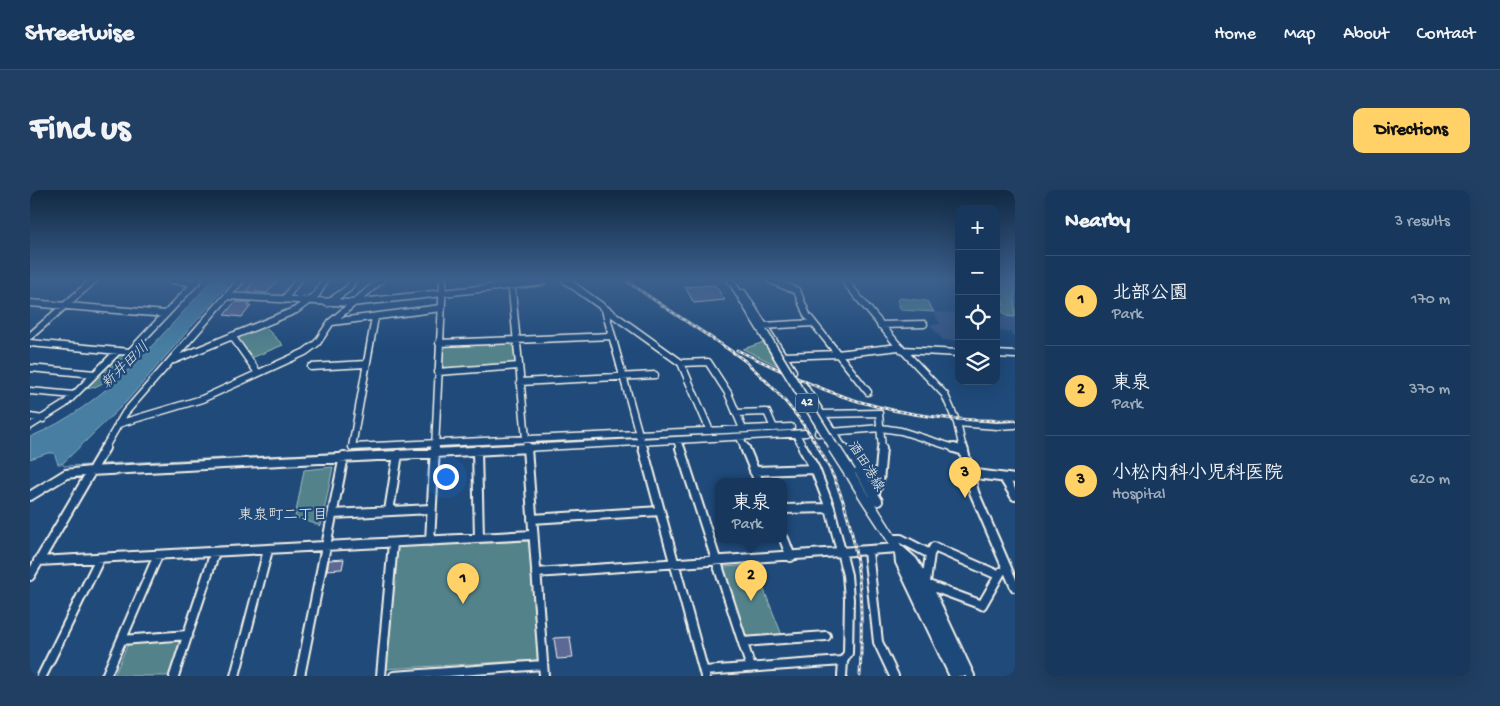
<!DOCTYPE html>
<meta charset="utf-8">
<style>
:root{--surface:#17385c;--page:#203f62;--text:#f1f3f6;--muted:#9eacbb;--line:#365272;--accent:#ffd166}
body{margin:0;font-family:"Gochi Hand","Klee One",sans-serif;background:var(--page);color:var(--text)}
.controls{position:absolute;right:15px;top:15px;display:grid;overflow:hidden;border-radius:10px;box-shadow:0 5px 20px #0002}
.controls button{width:45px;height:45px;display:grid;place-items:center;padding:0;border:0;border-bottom:1px solid var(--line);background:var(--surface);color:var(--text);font:25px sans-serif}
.you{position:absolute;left:415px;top:286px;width:18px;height:18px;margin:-12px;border:4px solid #fff;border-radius:50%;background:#1a73e8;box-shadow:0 0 0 8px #1a73e833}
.badge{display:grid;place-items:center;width:32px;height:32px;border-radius:50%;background:var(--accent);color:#111;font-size:16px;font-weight:700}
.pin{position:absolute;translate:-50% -41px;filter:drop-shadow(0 1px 2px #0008)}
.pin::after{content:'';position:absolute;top:26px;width:18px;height:15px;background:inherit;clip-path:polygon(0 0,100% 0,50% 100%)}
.popup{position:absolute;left:685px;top:288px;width:72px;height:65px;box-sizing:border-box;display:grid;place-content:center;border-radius:10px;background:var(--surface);filter:drop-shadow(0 1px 4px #0005);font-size:16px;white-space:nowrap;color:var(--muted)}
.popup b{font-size:19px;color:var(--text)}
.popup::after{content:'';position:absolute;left:50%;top:100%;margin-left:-10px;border:10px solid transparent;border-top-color:var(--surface)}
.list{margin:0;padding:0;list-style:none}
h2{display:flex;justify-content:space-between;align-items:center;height:65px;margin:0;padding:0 20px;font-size:21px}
h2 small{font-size:16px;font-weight:400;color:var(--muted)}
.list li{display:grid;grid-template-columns:32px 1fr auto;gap:15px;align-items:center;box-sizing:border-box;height:90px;padding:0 20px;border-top:1px solid var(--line)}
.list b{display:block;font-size:19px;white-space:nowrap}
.list p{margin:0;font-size:16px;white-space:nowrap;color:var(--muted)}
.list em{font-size:16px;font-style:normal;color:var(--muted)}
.icon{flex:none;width:28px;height:28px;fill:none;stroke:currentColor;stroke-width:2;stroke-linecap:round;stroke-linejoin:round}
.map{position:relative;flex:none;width:985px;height:486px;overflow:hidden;border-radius:10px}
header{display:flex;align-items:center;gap:30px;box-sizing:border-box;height:70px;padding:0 25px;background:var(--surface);border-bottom:1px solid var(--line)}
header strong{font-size:24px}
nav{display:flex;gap:28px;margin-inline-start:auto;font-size:18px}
.intro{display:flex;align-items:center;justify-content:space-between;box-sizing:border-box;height:120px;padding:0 30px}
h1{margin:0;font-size:35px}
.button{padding:12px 22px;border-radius:10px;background:var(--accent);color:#111;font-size:18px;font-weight:700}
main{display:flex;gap:30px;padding:0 30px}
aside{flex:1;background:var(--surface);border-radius:10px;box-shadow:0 5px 20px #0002}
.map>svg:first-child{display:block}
.built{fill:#355684}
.green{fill:#53828b;stroke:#a4baba}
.water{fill:#477ea2;stroke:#8cacbe}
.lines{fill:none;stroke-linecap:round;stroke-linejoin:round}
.stream{stroke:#8cacbe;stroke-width:1}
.building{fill:#5c6995;stroke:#f4f1e8}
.minor-far1-casing{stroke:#f4f1e8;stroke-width:9}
.minor-casing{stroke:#f4f1e8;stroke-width:12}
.major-casing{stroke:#f4f1e8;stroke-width:3}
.minor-far1{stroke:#1f4a7a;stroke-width:6}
.minor{stroke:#1f4a7a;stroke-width:8}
.major{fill:#1f4a7a;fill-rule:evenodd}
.rail-casing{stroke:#f4f1e8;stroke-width:3}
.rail{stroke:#1f4a7a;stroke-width:1;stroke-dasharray:3;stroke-linecap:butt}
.major-bridge-far1-casing{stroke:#f4f1e8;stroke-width:11;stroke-linecap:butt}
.major-bridge-casing{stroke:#f4f1e8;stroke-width:14;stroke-linecap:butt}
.major-bridge-far1{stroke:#1f4a7a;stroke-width:8}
.major-bridge{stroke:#1f4a7a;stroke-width:11}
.labels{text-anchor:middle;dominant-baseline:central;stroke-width:4.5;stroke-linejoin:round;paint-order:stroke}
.shield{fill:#1f4a7a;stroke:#b4bfc7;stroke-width:1}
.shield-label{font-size:12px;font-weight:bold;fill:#f4f1e8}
.street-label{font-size:14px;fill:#f4f1e8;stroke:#1f4a7a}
.water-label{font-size:15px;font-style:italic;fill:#dae0de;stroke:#1f4a7a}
.neighbourhood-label{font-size:15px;fill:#f4f1e8;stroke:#1f4a7a}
</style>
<header>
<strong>Streetwise</strong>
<nav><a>Home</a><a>Map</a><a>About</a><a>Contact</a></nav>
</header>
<div class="intro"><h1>Find us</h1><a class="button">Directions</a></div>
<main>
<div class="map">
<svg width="985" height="486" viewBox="0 0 985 486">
<rect width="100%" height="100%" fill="#1f4a7a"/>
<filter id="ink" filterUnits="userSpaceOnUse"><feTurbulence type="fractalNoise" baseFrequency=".02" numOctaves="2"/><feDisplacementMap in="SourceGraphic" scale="10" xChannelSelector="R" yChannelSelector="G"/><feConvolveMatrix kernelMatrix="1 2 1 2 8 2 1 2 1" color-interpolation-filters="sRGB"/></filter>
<g filter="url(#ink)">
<path class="built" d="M215 90H265L254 107 202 104Z
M966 117 971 127H985V147L980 142 966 141Z
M904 122 929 123V151L913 150 900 135 910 134Z"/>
<path class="green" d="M966 90H982L985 95V127L976 126 970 119 974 114 966 109Z
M870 108 897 111 904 122 871 120 867 110Z
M230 138H236L253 155 219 169 206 148Z
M483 152 486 175 412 180 414 155Z
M734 152 750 177 713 159Z
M88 165H104C90 177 74 199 54 199Z
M303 277 291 336 265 327 274 280Z
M499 351 508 470 355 479 367 357Z
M724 375 752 445 714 447 693 377Z
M151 450 139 486H84L98 454Z"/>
<path class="water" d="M182 90H202L96 212 32 274H28L24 263H18L0 269V247C76 215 127 150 182 90Z"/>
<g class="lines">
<path class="stream" d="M612 248 773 240
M500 253 608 248
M407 257 493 253
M32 273 34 276 61 275
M70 274 401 258"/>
</g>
<path class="building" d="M225 90H238L247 91 237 103 216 101Z
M685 95 695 110 664 113 655 97Z
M205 112H221L218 116H221L212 127 194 125Z
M314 369 312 379 297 380 299 370Z
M540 447 543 468 527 469 524 448Z"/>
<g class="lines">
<g class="minor-far1-casing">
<path id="minor-far1" d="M141 90 166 93
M481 90 497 259
M535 90 651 173 680 241
M740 90 767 101 777 125 838 202
M814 90 866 153 915 205 927 233 933 259
M708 103H713L763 181
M197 106 322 113 512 92
M254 110 268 90
M0 113 136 124
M298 113 319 98 323 90
M575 120 613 259
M345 127 322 257 761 237
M302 132 411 118
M850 135 894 134
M733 136 783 133
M0 146 64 90
M202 146 228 183
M0 153 100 162 168 90
M409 153 582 146
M872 160 929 163
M966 164 985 165
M754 166 807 164 869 157
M144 170 266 120 287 104 295 90
M651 173 678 172 698 203 713 239
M281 177 336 174
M0 178 65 184
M408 182 489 176
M490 192 625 185
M772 193 814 259
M0 201 44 205
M706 223 737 222 744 238
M792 224 849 223 852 259
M0 227 13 229
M927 233 967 236 985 235
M88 234 172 209 275 162 287 153 301 132 351 90
M0 236 35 214 88 161
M788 243 851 238 871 241 928 259
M766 244 774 259
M710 247 715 259
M647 250 650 259
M74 259 95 223 211 90
M405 259 413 90
M475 259 776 243"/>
</g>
<g class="minor-casing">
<path id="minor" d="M497 258 514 486
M613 258 675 486
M650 258 721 478
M715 258 729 292
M814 258 848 311
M924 258 934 261
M933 258 944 302 985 397
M447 260 449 348
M724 281 785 279 773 258
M938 283 985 289
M974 288 985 306
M0 306 36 284 60 281 499 258
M841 314 849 292 852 258
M800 318 817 385 819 409 818 463 813 471 812 486
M754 319 800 318 785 279
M359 321 368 264
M303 324 401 319
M502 329 630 321
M754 349 761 367
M863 349H871L900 364
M400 351 405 258
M838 362 848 452 864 486
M869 363 870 372 924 486
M8 371 503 345
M506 383 868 358 883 371 896 392 940 486
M0 386 75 258
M896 392 900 364 904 357 968 385
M898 395 952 415 971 382
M92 450 158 445
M713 452 796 446
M674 481 813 471
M12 486 70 368
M76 486 128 365
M144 486 185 362
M205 486 238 360
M270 486 314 266
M351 486 363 353
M364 486 513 475"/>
</g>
<g class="major-casing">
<path id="major" d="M697 90H704L737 142 736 144H730Z
M820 279 823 280C867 347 908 412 938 486H926C908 442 887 399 862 358 847 333 829 309 815 283L817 280Z"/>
</g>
<use href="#minor-far1" class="minor-far1"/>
<use href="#minor" class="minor"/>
<use href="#major" class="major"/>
<g class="rail-casing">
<path id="rail" d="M595 90C621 108 648 126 674 143 687 152 702 161 715 171 818 262 837 354 830 486
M707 160C742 176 776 194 812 206 867 225 926 232 985 230"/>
</g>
<use href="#rail" class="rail"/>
<g class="major-bridge-far1-casing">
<path id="major-bridge-far1" d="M733 142 805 259"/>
</g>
<g class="major-bridge-casing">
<path id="major-bridge" d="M804 258 820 283"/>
</g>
<use href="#major-bridge-far1" class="major-bridge-far1"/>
<use href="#major-bridge" class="major-bridge"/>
</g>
</g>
<linearGradient id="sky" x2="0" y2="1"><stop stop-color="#112943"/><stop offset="0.57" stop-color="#3c608d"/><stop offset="1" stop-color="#3c608d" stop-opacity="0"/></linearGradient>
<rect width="985" height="158" fill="url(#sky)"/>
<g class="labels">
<rect class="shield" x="766" y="203.5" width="22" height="19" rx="4"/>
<g class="shield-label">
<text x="777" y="213">42</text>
</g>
<g class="street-label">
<text transform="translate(835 277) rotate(58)">酒田港線</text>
</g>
<g class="water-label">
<text transform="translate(96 176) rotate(-44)">新井田川</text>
</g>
<g class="neighbourhood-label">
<text x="253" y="326">東泉町二丁目</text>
</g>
</g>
</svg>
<div class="controls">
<button>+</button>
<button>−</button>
<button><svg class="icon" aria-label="locate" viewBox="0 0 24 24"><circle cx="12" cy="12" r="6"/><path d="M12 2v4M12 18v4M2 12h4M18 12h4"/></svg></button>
<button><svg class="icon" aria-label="layers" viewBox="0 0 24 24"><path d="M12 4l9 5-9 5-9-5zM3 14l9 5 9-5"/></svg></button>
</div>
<div class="you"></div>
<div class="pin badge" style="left:433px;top:414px">1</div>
<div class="pin badge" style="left:721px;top:411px">2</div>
<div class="popup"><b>東泉</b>Park</div>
<div class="pin badge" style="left:935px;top:308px">3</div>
</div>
<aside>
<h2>Nearby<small>3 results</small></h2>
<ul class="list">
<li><span class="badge">1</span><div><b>北部公園</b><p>Park</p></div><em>170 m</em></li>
<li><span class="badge">2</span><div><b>東泉</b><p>Park</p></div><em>370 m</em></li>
<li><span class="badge">3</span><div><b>小松内科小児科医院</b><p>Hospital</p></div><em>620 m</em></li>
</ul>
</aside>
</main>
